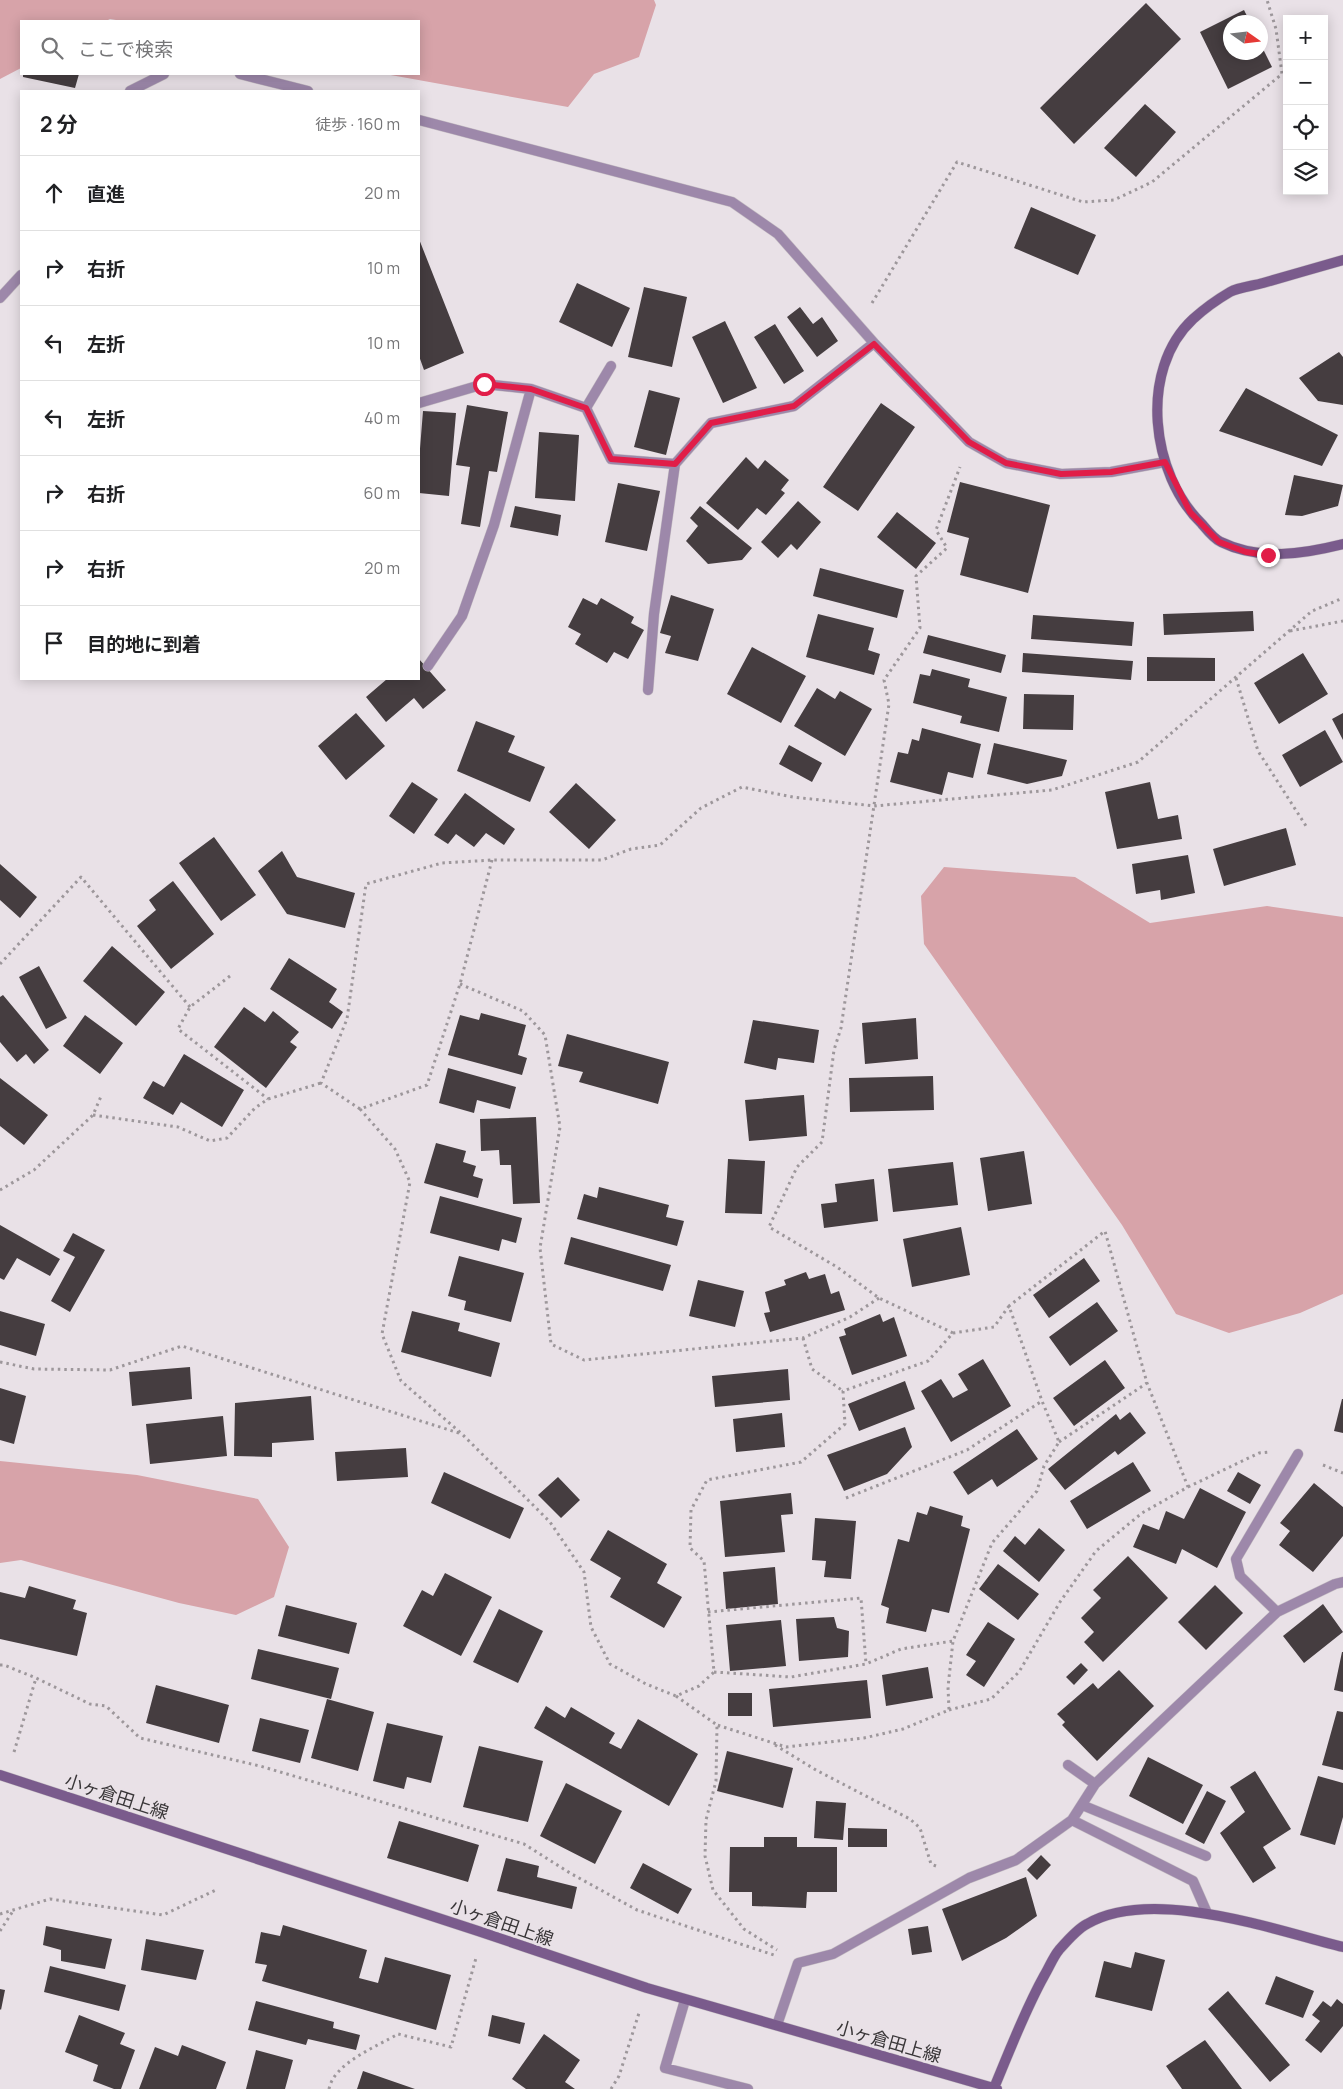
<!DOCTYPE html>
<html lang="ja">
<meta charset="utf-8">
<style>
:root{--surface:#fff;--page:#f6f6f6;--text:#202124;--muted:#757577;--line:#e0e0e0}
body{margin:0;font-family:Manrope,"Noto Sans JP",sans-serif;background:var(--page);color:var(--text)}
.controls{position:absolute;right:15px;top:15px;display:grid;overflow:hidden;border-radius:0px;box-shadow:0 2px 12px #0003}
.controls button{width:45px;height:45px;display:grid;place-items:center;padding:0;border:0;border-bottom:1px solid var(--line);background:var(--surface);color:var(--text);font:25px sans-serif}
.compass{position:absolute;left:1223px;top:15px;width:45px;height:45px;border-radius:50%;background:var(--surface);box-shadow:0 2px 12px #0003;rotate:104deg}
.stop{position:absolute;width:15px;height:15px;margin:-11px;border:4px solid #e11d48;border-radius:50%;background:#fff}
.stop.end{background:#e11d48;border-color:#fff;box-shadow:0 1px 5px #0008}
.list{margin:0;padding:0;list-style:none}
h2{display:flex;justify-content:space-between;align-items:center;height:65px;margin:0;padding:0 20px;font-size:21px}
h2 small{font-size:16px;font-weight:400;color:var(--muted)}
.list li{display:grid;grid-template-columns:32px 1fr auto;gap:15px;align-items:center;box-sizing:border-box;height:75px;padding:0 20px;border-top:1px solid var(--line)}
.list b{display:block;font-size:19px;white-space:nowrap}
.list em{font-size:16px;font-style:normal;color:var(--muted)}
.icon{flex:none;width:28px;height:28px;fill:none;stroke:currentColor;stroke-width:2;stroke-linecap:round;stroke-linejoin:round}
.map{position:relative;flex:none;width:1343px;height:2089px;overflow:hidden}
.search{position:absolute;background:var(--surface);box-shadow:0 2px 12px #0003;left:20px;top:20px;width:400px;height:55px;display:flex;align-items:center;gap:12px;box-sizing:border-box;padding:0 18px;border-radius:0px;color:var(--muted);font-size:19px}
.panel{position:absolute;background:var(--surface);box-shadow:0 2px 12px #0003;left:20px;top:90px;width:400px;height:590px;border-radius:0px}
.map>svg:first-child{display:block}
.forest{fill:#d7a3a9}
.building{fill:#453d40}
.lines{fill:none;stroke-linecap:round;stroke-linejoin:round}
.street-casing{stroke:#c6bfc4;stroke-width:11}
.secondary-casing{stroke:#c6bfc4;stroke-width:11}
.path{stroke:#9d979b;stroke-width:3;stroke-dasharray:2.5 4;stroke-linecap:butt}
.street{stroke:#9d88aa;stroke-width:10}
.secondary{stroke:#7a5b8c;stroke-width:10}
.route{stroke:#e11d48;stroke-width:6}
.labels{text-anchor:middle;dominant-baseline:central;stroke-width:5;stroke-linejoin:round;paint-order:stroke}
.street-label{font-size:18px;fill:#393638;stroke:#e9e1e7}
</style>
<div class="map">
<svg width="1343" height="2089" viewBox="0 0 1343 2089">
<rect width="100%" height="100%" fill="#e9e1e7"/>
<path class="forest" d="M0 0H654L656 5 639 57 594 74 568 107 385 74H419V21H122L110 19 106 21H21V68L0 79Z
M944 867 1075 877 1150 923 1267 906 1343 917V1294L1300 1313 1229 1333 1176 1314 1122 1225 924 944 921 896Z
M0 1461 137 1475 258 1499 289 1547 274 1597 236 1615 179 1603 21 1560 0 1563Z"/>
<path class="building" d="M1146 3 1181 39 1074 144 1040 108Z
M1244 10 1250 22H1230V52H1260V43L1272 67 1228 89 1200 32Z
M23 74H79L75 88 23 77Z
M1145 104 1176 132 1136 177 1104 148Z
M1031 207 1096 235 1078 275 1014 248Z
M419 239 464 353 424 370 419 356Z
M577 283 630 308 612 347 559 322Z
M644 287 687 297 672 367 628 357Z
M800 307 813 324 822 317 838 341 817 357 787 317Z
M725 321 757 388 723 403 692 337Z
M775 324 804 371 784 384 754 337Z
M1339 352 1343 357V405L1318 401 1299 378Z
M1246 388 1338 435 1322 466 1219 431Z
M649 390 680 398 666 455 634 447Z
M881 403 915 427 858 511 823 487Z
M467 405 508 412 497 472 489 471 480 527 461 524 470 467 456 465Z
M423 411 456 413 449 496 419 493V461Z
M539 432 579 435 575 501 535 498Z
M746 457 758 469 765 460 789 480 781 490 785 493 766 515 757 508 738 530 706 503Z
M1294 475 1343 485 1338 506 1302 516 1285 515Z
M960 482 1050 505 1028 593 960 575 969 538 947 532Z
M618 483 660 491 647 551 605 542Z
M798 501 821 522 797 550 791 544 778 558 761 542Z
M515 506 561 515 558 536 510 527Z
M700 506 752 548 742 560 708 564 686 541 698 526 690 518Z
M897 512 936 543 916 569 877 537Z
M820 568 904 590 897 618 813 596Z
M671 595 714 609 698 661 665 653 671 636 660 633Z
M583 598 597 605 601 598 634 617 631 623 644 630 628 659 614 652 607 663 575 644 581 634 568 627Z
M1253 611 1254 631 1164 635 1163 614Z
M818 614 874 628 868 650 880 654 874 675 806 657Z
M1033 615 1134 622 1132 646 1031 639Z
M928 635 1006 655 1001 673 923 653Z
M752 647 806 676 781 723 727 694Z
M1023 653 1133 661 1131 680 1022 672Z
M1303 653 1328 694 1279 724 1254 683Z
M1147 657 1215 658V681H1147Z
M419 659 446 690 423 709 414 698 386 722 366 697 387 679H419Z
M932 669 970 679 968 687 1007 697 999 732 960 723 962 716 913 703 920 674 930 676Z
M817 688 835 699 840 691 872 709 845 756 794 726Z
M1024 694 1074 695 1073 730 1023 729Z
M356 713 385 746 346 780 318 746Z
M1343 713V740L1332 719Z
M476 721 515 736 508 752 545 767 530 802 457 771Z
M922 728 981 744 973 778 948 772 942 795 890 782 898 752 908 754 912 739 919 741Z
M1325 730 1343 762 1300 787 1282 755Z
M994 743 1067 760 1062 776 1027 784 987 774Z
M789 745 822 763 812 782 779 764Z
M412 782 438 799 414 834 389 816Z
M1150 782 1158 819 1178 815 1182 839 1117 849 1105 792Z
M576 783 616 820 589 849 549 812Z
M465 793 515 829 504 845 486 833 474 847 456 834 448 844 434 835Z
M1286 828 1296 865 1224 886 1213 849Z
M214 837 256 895 221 921 179 863Z
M282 851 297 877 355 893 345 928 287 914 258 871Z
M1188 855 1195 893 1161 900 1160 890 1136 894 1132 864Z
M0 864 37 897 20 918 0 900Z
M173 881 214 934 171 969 137 926 156 910 149 900Z
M112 946 165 992 136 1026 83 981Z
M289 958 337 989 329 1002 343 1012 332 1029 270 989Z
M39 966 67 1018 46 1029 19 977Z
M3 995 49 1050 34 1064 26 1054 17 1062 0 1042V997Z
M244 1007 265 1022 273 1011 299 1032 290 1042 297 1047 266 1088 214 1047Z
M481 1013 526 1025 518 1055 527 1058 522 1075 448 1055 460 1015 479 1020Z
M85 1015 123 1043 100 1074 63 1046Z
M916 1018 918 1059 865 1064 862 1023Z
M753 1020 819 1030 814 1063 778 1058 776 1070 744 1063Z
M567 1034 669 1062 658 1104 579 1082 583 1072 558 1066Z
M184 1054 244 1090 222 1127 181 1102 173 1115 143 1098 153 1081 164 1087Z
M448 1068 516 1087 510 1109 477 1100 474 1113 439 1103Z
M933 1076 934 1110 850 1112 849 1078Z
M0 1078 48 1115 24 1145 0 1126Z
M804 1095 807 1136 749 1141 745 1100Z
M536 1117 540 1203 513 1204 511 1165H500L499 1150 481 1151 480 1119Z
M436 1143 466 1151 463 1162 476 1166 473 1176 483 1179 478 1198 424 1183Z
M1024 1151 1032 1204 988 1211 980 1158Z
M728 1159 765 1161 762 1214 725 1213Z
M953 1162 958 1205 893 1212 888 1169Z
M874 1179 878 1221 824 1228 821 1204 837 1202 835 1184Z
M599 1187 669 1205 666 1217 684 1221 677 1246 577 1219 584 1194 597 1198Z
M440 1196 522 1218 516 1243 502 1239 499 1251 430 1233Z
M0 1225 60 1259 50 1276 17 1258 4 1280 0 1278Z
M961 1227 970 1275 912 1287 903 1239Z
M73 1233 105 1250 70 1312 51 1301 75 1257 63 1251Z
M571 1237 671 1265 663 1291 564 1264Z
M459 1256 524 1273 511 1322 464 1310 466 1301 448 1296Z
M1084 1258 1100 1281 1049 1318 1033 1295Z
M806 1272 809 1279 825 1274 831 1294 839 1291 845 1310 770 1332 764 1313 770 1312 765 1292 786 1285 784 1280Z
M698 1280 744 1291 735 1327 689 1316Z
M1097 1302 1118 1331 1070 1366 1049 1337Z
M0 1311 45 1324 36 1356 0 1345Z
M412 1311 460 1323 458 1331 500 1343 491 1377 401 1352Z
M880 1314 883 1322 894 1317 907 1356 852 1375 839 1337 846 1335 844 1329Z
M983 1359 1011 1406 951 1442 921 1391 941 1379 953 1398 968 1390 958 1374Z
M1105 1360 1125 1388 1074 1426 1053 1398Z
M190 1367 192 1399 132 1406 129 1372Z
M788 1369 790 1400 715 1407 712 1376Z
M905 1381 915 1409 859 1431 848 1404Z
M0 1388 26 1396 14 1444 0 1440Z
M311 1396 314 1440 272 1443V1457L234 1456 235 1403Z
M1342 1399H1343V1433L1334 1431Z
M1130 1412 1146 1433 1118 1455 1115 1451 1065 1490 1048 1469 1116 1414 1120 1420Z
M782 1413 785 1447 736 1452 733 1419Z
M223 1416 227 1456 150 1464 146 1424Z
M905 1427 912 1447 887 1474 844 1491 827 1455Z
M1017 1429 1038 1459 997 1487 992 1479 968 1495 953 1472Z
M406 1448 408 1477 337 1481 335 1452Z
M1133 1462 1151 1491 1087 1529 1070 1501Z
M444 1472 524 1508 510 1539 431 1503Z
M1238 1472 1261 1485 1250 1504 1227 1491Z
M558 1477 580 1500 561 1518 538 1495Z
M1314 1483 1343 1507V1536L1313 1572 1279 1545 1290 1531 1280 1523Z
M1200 1488 1246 1512 1217 1568 1182 1549 1176 1564 1133 1547 1143 1524 1159 1530 1166 1511 1184 1519Z
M791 1493 793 1514 781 1515 785 1552 725 1557 720 1501Z
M930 1506 963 1516 961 1526 970 1529 949 1613 932 1609 926 1632 886 1623 889 1608 881 1605 898 1539 909 1542 917 1512 927 1515Z
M815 1518 856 1521 851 1579 824 1577 826 1561 812 1560Z
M1039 1528 1065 1550 1039 1582 1003 1551 1015 1536 1025 1545Z
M608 1530 667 1564 657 1583 682 1597 664 1628 610 1597 621 1578 590 1560Z
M1128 1556 1168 1598 1103 1662 1084 1642 1094 1632 1081 1618 1101 1598 1093 1590Z
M998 1564 1039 1594 1018 1620 979 1589Z
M775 1567 778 1604 726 1609 723 1572Z
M445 1573 492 1597 461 1656 403 1626 422 1590 433 1596Z
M1215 1585 1243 1613 1206 1650 1178 1622Z
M29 1586 76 1600 73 1609 87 1613 77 1656 0 1639V1592L25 1598Z
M1323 1604 1343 1632 1304 1663 1283 1636Z
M286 1605 357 1623 349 1654 278 1636Z
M499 1609 543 1631 518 1683 473 1662Z
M834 1617 837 1628 849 1631 848 1657 799 1661 796 1619Z
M781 1620 786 1666 730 1671 726 1625Z
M988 1622 1015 1639 984 1687 966 1675 976 1661 966 1655Z
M258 1649 339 1668 331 1699 251 1679Z
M1342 1652H1343V1692L1334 1690Z
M1081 1663 1088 1670 1074 1685 1066 1677Z
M928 1667 933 1698 886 1706 882 1675Z
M1119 1670 1154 1706 1097 1761 1062 1725 1065 1722 1057 1714 1093 1683 1098 1689Z
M867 1680 871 1718 773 1727 769 1689Z
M156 1685 229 1705 219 1743 146 1723Z
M728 1693H752V1716H728Z
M327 1699 374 1712 358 1771 311 1758Z
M546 1706 565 1718 571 1707 615 1733 609 1743 621 1749 638 1719 698 1754 669 1806 534 1728Z
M1337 1711 1343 1712V1770L1322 1765Z
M260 1718 309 1730 300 1763 252 1751Z
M387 1723 443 1736 431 1783 407 1777 404 1789 373 1781Z
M479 1746 543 1761 528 1822 463 1807Z
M727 1751 793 1768 783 1808 717 1791Z
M1148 1757 1203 1785 1183 1824 1129 1796Z
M1255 1771 1291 1829 1263 1847 1276 1868 1253 1883 1220 1833 1245 1812 1230 1787Z
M1318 1776 1343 1783V1817L1335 1845 1300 1835Z
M566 1783 622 1811 595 1864 540 1836Z
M1207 1791 1226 1801 1204 1844 1185 1834Z
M816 1801 846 1803 843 1840 814 1838Z
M399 1821 479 1845 468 1882 387 1858Z
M848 1828 887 1829V1847H848Z
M764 1837H797V1847H837V1892H807L806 1908 752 1906V1892H729L730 1847H764Z
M1041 1855 1051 1865 1037 1880 1027 1870Z
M506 1858 539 1866 537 1877 577 1887 572 1909 497 1891Z
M643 1863 692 1889 678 1914 630 1888Z
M1026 1877 1037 1916 1006 1938 962 1961 942 1909Z
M283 1925 367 1950 359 1978 378 1983 385 1957 451 1975 436 2030 262 1981 267 1965 255 1963 261 1932 280 1936Z
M46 1926 112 1939 105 1969 61 1961V1950L43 1945Z
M928 1926 932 1952 912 1955 908 1929Z
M146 1939 204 1950 196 1980 141 1970Z
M1135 1952 1165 1960 1152 2011 1095 1997 1104 1961 1131 1968Z
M50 1966 126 1985 119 2011 44 1992Z
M1276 1976 1314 1991 1303 2018 1265 2004Z
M0 1989 5 1990 1 2010 0 2009Z
M1228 1991 1290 2065 1270 2082 1208 2009Z
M1337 1999 1343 2004V2026L1321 2053 1305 2040 1320 2021 1312 2015 1323 2001 1331 2007Z
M256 2001 334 2022 333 2028 360 2035 356 2050 308 2039 306 2045 248 2030Z
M79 2015 125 2033 120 2044 135 2050 121 2089H114L93 2081 98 2065 65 2052Z
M492 2015 525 2023 520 2044 488 2036Z
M544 2034 580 2060 565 2082 575 2089H526L512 2079Z
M1205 2040 1242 2089H1182L1166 2066Z
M182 2045 226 2062 216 2089H139L155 2047 178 2056Z
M256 2050 293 2060 285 2089H246Z
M363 2071 415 2089H357Z"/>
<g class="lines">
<g class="street-casing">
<path id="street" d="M240 74 308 91
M130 91 164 74
M419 120 732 202 778 234 874 343 969 442 1006 463 1061 474 1111 472 1165 462
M0 298 21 275
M419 403 484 384 531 389 586 408 611 459 675 464
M586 408 611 366
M428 666 462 616 494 525 531 389
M648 690 654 614 675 464 711 423 794 406 874 343
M1277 1612 1240 1576 1236 1559 1298 1454
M1068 1765 1095 1784
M1082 1805 1206 1856
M1072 1820 1193 1881 1207 1913
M685 2000 665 2068 748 2089
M777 2025 798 1963 833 1954 969 1878 1016 1860 1072 1820 1095 1784 1277 1612 1335 1584 1343 1582"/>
</g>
<g class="secondary-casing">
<path id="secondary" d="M1343 260C1316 268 1290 275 1263 283 1253 286 1239 287 1230 292 1218 299 1204 309 1193 319 1138 370 1151 475 1202 524 1207 530 1214 539 1221 542 1260 561 1303 554 1343 544
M0 1775 478 1931 647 1988 997 2089
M994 2088C1010 2050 1024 2012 1044 1976 1049 1968 1053 1957 1059 1950 1066 1942 1077 1929 1087 1924 1152 1886 1274 1930 1343 1947"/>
</g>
<path class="path" d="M872 303 957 162 1083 202 1114 200 1152 182 1282 74 1276 29 1267 0
M1290 631 1343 621
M1236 678 1258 751 1306 826
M492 860 460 984 427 1085 360 1109 321 1083 347 1019 366 884 442 863 492 860H602L631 849 660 845 701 808 742 787 793 797 874 806 1052 790 1138 762 1312 611 1343 598
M0 964 81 877 190 1007
M230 976 190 1007 178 1029 268 1099
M460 984 523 1011 545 1035 560 1127 540 1248 551 1344 584 1360 803 1338 850 1317 879 1298
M360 1109 395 1149 410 1182 382 1334 401 1381 462 1434 550 1522 584 1572 591 1627 610 1664 646 1684 676 1696 699 1686 714 1672 704 1561 690 1548 691 1510 707 1480 801 1462 845 1424 843 1391 928 1361 953 1333 994 1327 1009 1306 1042 1401 1059 1442 1044 1466 1037 1491 992 1543 953 1641 948 1687 949 1710 903 1729 864 1738 786 1747 717 1725
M93 1115 178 1127 210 1141 227 1138 255 1108 268 1099 321 1083
M0 1190 34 1170 93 1115 102 1094
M953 1333 879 1298 837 1267 769 1227 797 1167 822 1142 834 1050 841 1028 889 704 884 680 920 628 916 576 947 548 936 530 960 467
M803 1338 812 1369 843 1391
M0 1362 34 1369 110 1370 182 1346 459 1433
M1059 1442 1147 1383
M1323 1465 1343 1473
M1188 1487 1259 1453 1269 1452
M846 1498 967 1450 1042 1401
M708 1612 861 1598 866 1664
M0 1665H4L36 1678 90 1704 106 1706 140 1738 260 1766 524 1844 570 1873 637 1910 774 1955
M714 1672 791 1677 866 1664 901 1649 953 1641
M676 1696 717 1725 716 1781 706 1820 705 1856 713 1890 744 1929 777 1950
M949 1710 991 1699 1019 1672 1060 1602 1096 1551 1142 1513 1188 1487 1147 1383 1105 1231 1009 1306
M775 1745 816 1770 910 1819 920 1828 931 1864 936 1866
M14 1752 36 1678
M0 1914 50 1899 163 1915 218 1889
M0 1931 13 1911
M329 2089C334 2063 376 2047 398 2034L451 2047 476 1958
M611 2089 619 2076 639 2013"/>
<use href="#street" class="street"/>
<use href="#secondary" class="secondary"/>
</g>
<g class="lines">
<path class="route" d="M484 384 531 389 586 408 611 459 675 464 711 423 794 406 874 344 969 442 1006 463 1061 474 1111 472 1165 462 1190 512 1219 542 1246 552 1268 555"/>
</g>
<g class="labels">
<g class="street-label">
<text transform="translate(117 1796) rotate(18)">小ヶ倉田上線</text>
<text transform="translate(502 1922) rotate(19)">小ヶ倉田上線</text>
<text transform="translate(889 2041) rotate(16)">小ヶ倉田上線</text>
</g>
</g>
</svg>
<div class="controls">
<button>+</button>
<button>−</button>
<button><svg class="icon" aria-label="locate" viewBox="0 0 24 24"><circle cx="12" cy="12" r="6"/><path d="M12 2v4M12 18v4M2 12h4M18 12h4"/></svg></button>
<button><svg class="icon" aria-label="layers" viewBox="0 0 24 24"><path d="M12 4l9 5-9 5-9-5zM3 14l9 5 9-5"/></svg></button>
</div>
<svg class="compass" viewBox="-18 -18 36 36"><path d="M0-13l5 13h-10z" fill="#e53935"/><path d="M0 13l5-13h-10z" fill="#757577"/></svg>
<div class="stop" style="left:484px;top:384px"></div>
<div class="stop end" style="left:1268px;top:555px"></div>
<div class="search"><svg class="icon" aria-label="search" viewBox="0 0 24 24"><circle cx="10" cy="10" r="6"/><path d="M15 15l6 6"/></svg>ここで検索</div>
<section class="panel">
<h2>2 分<small>徒歩 · 160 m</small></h2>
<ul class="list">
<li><svg class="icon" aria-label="ahead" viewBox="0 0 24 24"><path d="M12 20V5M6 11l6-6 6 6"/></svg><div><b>直進</b></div><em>20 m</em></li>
<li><svg class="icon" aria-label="right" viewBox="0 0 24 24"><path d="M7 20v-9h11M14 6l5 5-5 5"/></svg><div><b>右折</b></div><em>10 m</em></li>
<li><svg class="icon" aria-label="left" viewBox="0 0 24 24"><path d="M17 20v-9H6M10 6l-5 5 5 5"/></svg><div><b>左折</b></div><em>10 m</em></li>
<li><svg class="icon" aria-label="left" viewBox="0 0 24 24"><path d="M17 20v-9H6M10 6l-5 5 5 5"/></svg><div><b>左折</b></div><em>40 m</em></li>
<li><svg class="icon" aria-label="right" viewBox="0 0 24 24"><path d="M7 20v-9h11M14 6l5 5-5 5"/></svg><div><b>右折</b></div><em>60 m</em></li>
<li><svg class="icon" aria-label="right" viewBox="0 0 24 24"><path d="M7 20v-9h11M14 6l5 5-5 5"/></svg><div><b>右折</b></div><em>20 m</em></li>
<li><svg class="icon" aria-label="arrive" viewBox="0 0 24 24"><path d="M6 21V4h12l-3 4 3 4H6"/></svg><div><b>目的地に到着</b></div></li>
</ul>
</section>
</div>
